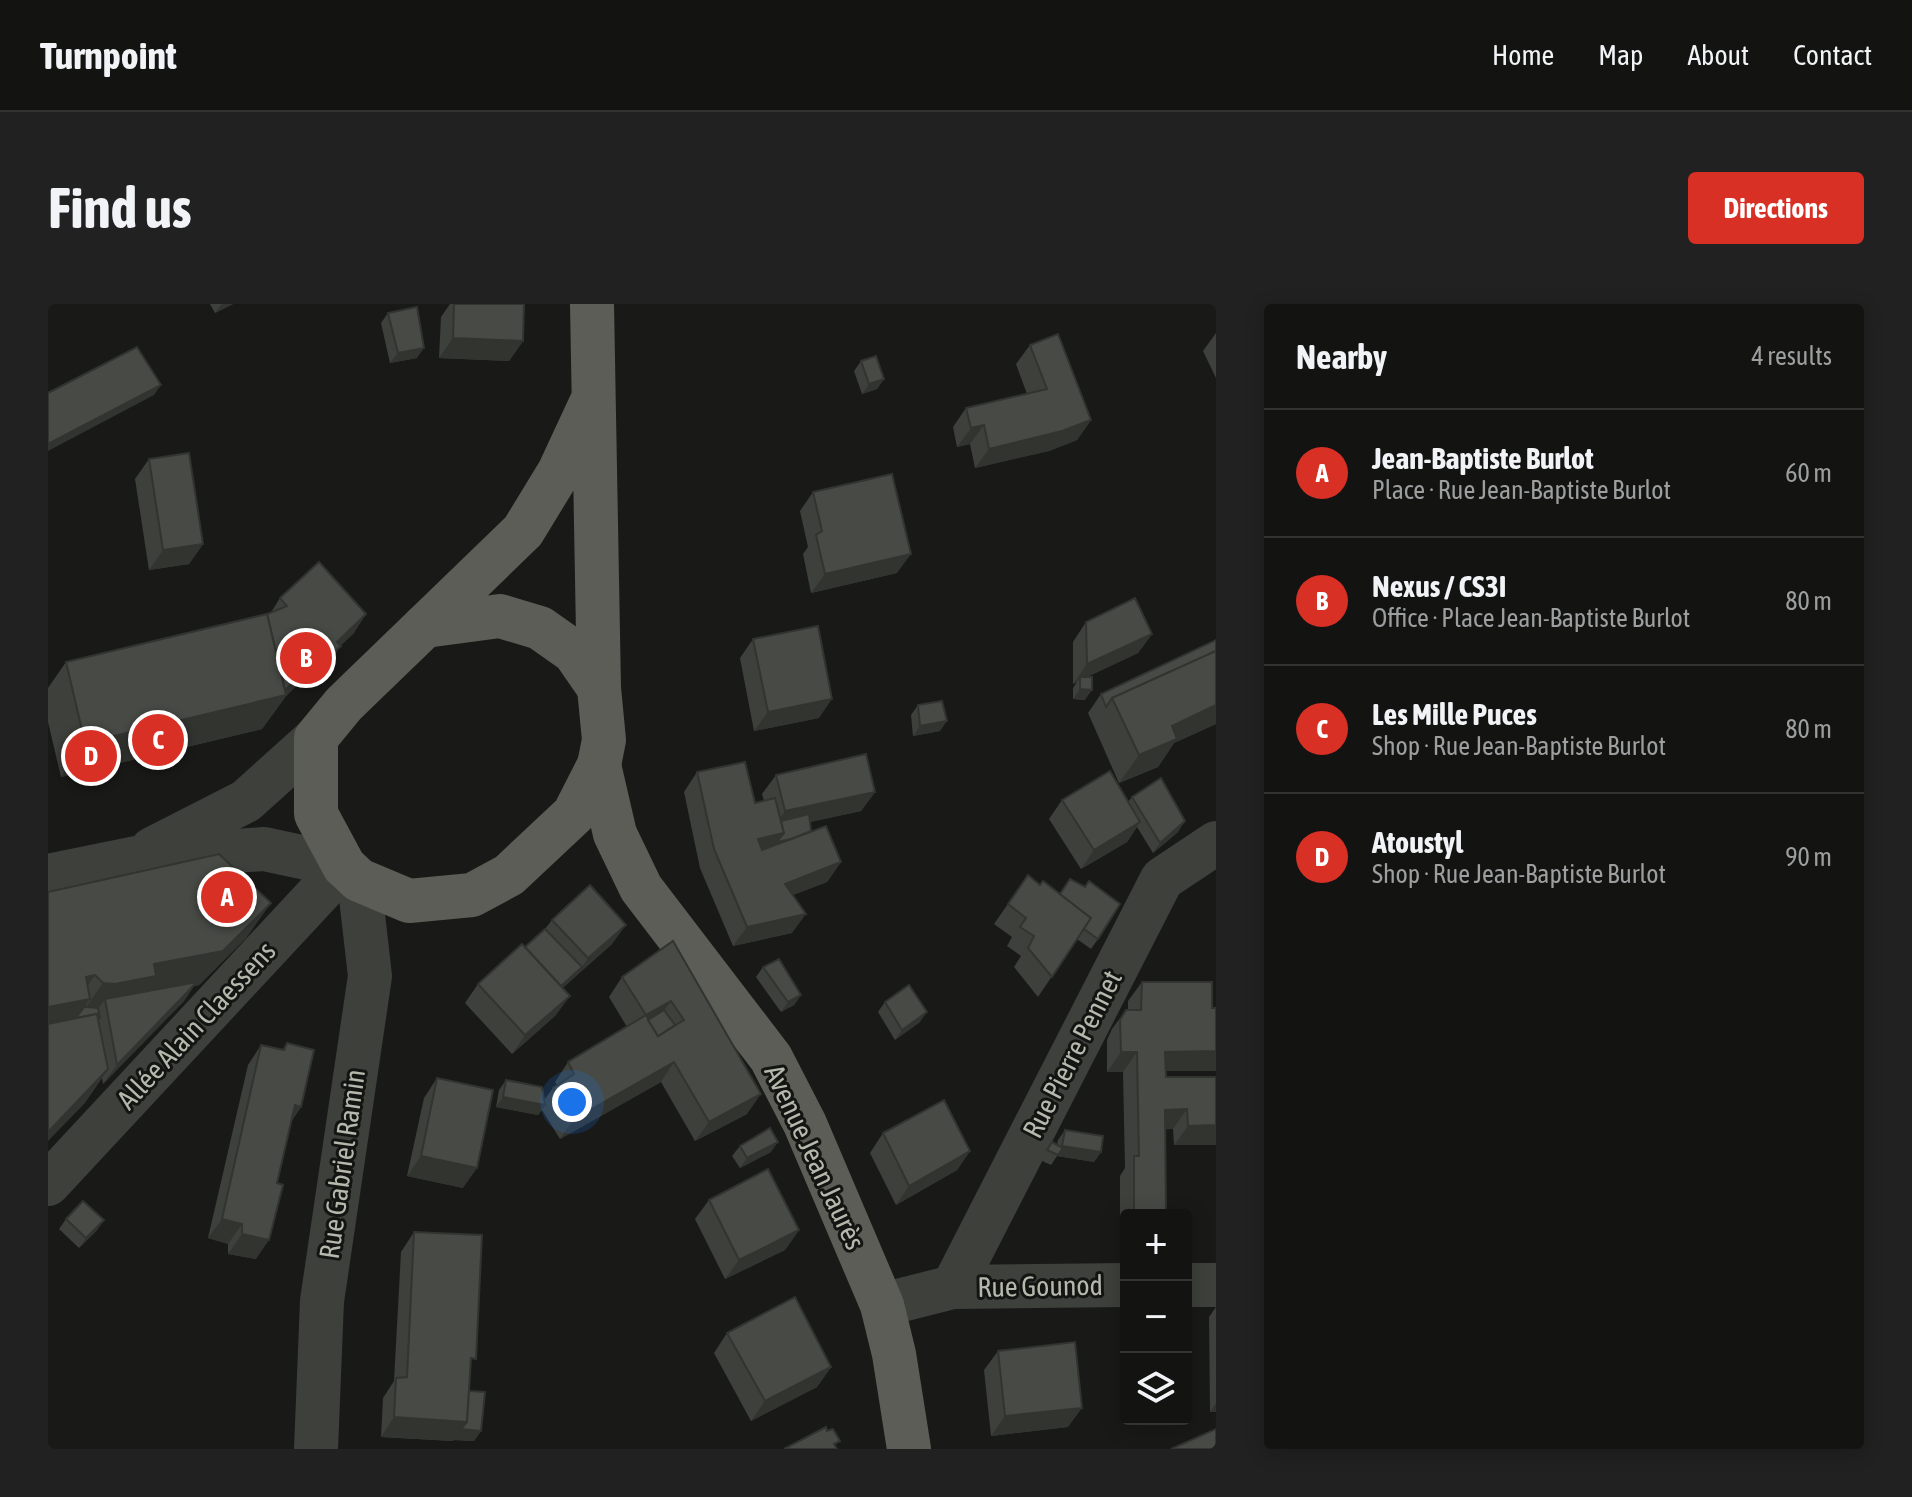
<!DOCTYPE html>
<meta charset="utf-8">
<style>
body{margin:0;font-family:"Asap Condensed",sans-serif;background:#202120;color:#f1f3f6}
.controls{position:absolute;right:24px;bottom:24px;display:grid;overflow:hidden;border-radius:8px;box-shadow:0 4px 20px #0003}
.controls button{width:72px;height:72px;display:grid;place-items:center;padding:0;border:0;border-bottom:2px solid #323332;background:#131412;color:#f1f3f6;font:40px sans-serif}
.you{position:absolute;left:524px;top:798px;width:28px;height:28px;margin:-20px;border:6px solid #fff;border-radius:50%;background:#1a73e8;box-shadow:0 0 0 12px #1a73e833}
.badge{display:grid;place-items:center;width:52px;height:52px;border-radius:50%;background:#d93025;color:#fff;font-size:26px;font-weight:700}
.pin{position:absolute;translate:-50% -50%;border:4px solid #fff;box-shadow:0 2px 8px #0006}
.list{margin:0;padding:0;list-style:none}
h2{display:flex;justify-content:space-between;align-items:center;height:104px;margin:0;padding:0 32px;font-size:34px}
h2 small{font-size:26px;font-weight:400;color:#9d9e9f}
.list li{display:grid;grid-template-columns:52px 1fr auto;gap:24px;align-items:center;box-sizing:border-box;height:128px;padding:0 32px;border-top:2px solid #323332}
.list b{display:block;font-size:30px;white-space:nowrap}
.list p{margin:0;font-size:26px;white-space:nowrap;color:#9d9e9f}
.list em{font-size:26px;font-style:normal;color:#9d9e9f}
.icon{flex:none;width:44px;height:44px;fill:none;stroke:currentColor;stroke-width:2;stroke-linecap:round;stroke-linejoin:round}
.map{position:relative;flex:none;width:1168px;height:1145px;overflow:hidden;border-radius:8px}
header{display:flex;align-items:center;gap:48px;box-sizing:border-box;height:112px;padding:0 40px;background:#131412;border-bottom:2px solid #323332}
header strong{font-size:38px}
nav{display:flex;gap:44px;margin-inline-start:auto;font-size:28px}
.intro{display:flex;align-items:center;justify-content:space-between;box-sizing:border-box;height:192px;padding:0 48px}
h1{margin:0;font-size:56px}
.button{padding:20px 36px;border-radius:8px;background:#d93025;color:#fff;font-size:28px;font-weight:700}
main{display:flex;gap:48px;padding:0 48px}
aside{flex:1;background:#131412;border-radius:8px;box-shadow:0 4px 20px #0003}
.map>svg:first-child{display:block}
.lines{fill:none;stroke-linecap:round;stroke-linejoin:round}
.minor{stroke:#3e403c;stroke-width:44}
.major{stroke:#5b5d56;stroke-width:44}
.wall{fill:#3d403b}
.shaded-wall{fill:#323430}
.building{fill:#474a45;stroke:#323430;stroke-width:2;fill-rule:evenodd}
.labels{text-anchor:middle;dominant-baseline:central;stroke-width:6;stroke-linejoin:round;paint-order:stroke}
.street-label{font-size:28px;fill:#b5b8ac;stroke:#141513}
</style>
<header>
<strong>Turnpoint</strong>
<nav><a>Home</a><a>Map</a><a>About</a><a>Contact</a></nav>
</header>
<div class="intro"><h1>Find us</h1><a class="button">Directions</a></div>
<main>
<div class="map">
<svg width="1168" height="1145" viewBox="0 0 1168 1145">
<rect width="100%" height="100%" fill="#191a18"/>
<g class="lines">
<g class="minor">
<path d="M104,545L198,497L268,434"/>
<path d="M0,572L88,554L216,545L296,562L0,880"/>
<path d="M1138,981H1168"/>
<path d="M905,983L1114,575L1168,539"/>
<path d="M834,1001L905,983L1078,981"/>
<path d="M268,1145L274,997L322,672L311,576"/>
</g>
<g class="major">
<path d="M544,97L511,168L475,227L296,400L268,434V510L296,562L311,576L361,597L424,591L461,571L526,510L551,461L556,436L551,384L544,0"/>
<path d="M377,322L452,312L492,324L526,348L551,384"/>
<path d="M551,461L567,530L593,584L723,754L757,820L834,1001L846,1050L861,1145"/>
</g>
</g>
<g class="wall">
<path d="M162,0H185L167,9Z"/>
<path d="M402,0H476L475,37L461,57L391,54L393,13Z"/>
<path d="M340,9L369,54L342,59L333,19Z"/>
<path d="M1168,29V74L1155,47Z"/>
<path d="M982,41L1043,116L1029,136L1001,147L927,164L922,140L909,143L905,123L918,104L979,90L968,60Z"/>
<path d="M813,57L836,75L829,85L814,90L806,67Z"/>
<path d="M101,155L155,240L141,260L101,266L87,175Z"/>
<path d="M765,188L849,269L763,289L755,250L760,243L752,207Z"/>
<path d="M232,294L318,310L305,330L292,342L279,362L264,377L259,372L238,392L214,425L13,473L0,418V384L18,358L222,310Z"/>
<path d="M1038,318L1104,330L1090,349L1039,373L1037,396L1025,395V384L1029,378L1025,380V338Z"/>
<path d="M705,335L771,414L706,427L692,354Z"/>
<path d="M1168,336V420L1126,439L1110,463L1071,479L1040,409L1053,390Z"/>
<path d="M870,401L892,427L865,432L863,411Z"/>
<path d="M649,468L707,499L716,497L714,490L728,471L827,488L813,507L762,518L763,527L793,558L779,578L745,591L744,629L685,642L652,564L636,488Z"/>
<path d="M1084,493L1130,528L1105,549L1089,523L1079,538L1033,565L1001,515L1014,496L1080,498Z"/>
<path d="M980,571L992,581L1012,590L1050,635L1043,645L1029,635L990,693L966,663L973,652L959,642L964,633L946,620Z"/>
<path d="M0,588L199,633L151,681L146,682L136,697L55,780L54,774L36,800Z"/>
<path d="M504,616L564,640L514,684L508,711L464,750L417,699L430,680L477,643L497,625Z"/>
<path d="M625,637L699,810L647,837L613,778L512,835L494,806L490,811L448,803L451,786L458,776L496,796L505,784L509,781L507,778L520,758L579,723L561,693L574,673Z"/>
<path d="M715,663L753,691L746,701L733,708L708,673Z"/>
<path d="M1094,678L1164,704H1168V767H1117L1118,773H1168V841H1126L1125,825H1117L1118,911H1078V934H1072V872L1077,864L1075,768H1059V736L1064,725L1078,706H1080V697Z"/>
<path d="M837,698L872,718L847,736L830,708Z"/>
<path d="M239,739L253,803L243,818L229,879L208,955L180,950V940L160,934L200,761L213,741L234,746Z"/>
<path d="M389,774L415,884L359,872L376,794Z"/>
<path d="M1017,826L1053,848L1046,858L1009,852L1003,861L992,856L1004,838L1009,841L1010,836Z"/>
<path d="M835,829L922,847L909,866L848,901L822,849Z"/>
<path d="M692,842L723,848L692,864L684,852Z"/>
<path d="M661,896L751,926L737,946L677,975L647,915Z"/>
<path d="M18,915L56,916L49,926L31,944L11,925Z"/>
<path d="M366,928L422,1063L421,1087L433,1127L426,1137L406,1136L405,1137L333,1133L335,1094L346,1077L353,948Z"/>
<path d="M1168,1003V1108H1162L1161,1013Z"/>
<path d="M679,1029L783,1063L769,1083L703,1117L666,1049Z"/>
<path d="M950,1047L1020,1123L943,1132L936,1066Z"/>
</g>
<g class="shaded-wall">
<path d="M174,0H185L167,9Z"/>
<path d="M405,34L475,37L461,57L391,54Z"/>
<path d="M376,44L369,54L342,59L350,49Z"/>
<path d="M836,75L829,85L814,90L821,80Z"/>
<path d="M113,81L106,91L0,147V140Z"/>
<path d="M1043,116L1029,136L1001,147L927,164L941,145Z"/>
<path d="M936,121L922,140L909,143L923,124Z"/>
<path d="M155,240L141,260L101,266L115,246Z"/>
<path d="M863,250L849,269L763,289L777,270Z"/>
<path d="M318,310L305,330L275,357L289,338Z"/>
<path d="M1104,330L1090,349L1032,376V373L1029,378L1025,380L1039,360Z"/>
<path d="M293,342L279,362L264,377L277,357Z"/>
<path d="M272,353L259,372L238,392L214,425L13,473L37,439Z"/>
<path d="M1032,385L1044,386L1037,396L1025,395Z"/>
<path d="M784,395L771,414L706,427L720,408Z"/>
<path d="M1168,401V420L1126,439L1110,463L1071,479L1091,451L1124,422Z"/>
<path d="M899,417L892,427L865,432L872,422Z"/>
<path d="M827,488L813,507L726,526L725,524L737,507Z"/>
<path d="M1137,517L1130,528L1105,549L1112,539Z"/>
<path d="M1092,518L1079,538L1033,565L1046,546Z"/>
<path d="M736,529L764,530L696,554L710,535Z"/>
<path d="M793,558L779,578L724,599L737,580Z"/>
<path d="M223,599L199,633L151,681L146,682L136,697L55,780L69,761L57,695L43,714L31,713L55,679L106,660Z"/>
<path d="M758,610L744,629L685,642L699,623Z"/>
<path d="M578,621L564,640L497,700L504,690L534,663L540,654Z"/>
<path d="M47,671L29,697L42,695L25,719L52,714L45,724L0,732V703L38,673Z"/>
<path d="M753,691L746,701L733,708L740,698Z"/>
<path d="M522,692L508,711L464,750L477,731Z"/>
<path d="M623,697L609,716L594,725L598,711Z"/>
<path d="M879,708L872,718L847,736L854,726Z"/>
<path d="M1168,747V767H1103L1117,748Z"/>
<path d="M1073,748H1089L1075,768H1059Z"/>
<path d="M626,758L613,778L512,835L526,815Z"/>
<path d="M60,765L36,800L0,837V828Z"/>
<path d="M713,790L699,810L647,837L661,818Z"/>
<path d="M455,793L497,801L490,811L448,803Z"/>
<path d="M247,801L253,803L240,822Z"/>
<path d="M1139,805L1125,825L1104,826L1117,806Z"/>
<path d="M1168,821V841H1126L1140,822Z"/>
<path d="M730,838L723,848L692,864L699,854Z"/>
<path d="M1014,842L1053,848L1046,858L1009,852L1010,851L1008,850Z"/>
<path d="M922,847L909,866L848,901L861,882Z"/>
<path d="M373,852L429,864L415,884L359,872Z"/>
<path d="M174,915L194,920L180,940L160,934Z"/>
<path d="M56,916L49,926L31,944L38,934Z"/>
<path d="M751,926L737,946L677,975L691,956Z"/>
<path d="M1078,926V934H1072Z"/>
<path d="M194,930L221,936L208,955L180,950Z"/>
<path d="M783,1063L769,1083L703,1117L717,1097Z"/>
<path d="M1168,1099V1108H1162Z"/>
<path d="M1034,1104L1020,1123L943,1132L957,1112Z"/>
<path d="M346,1113L419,1118L433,1127L426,1137L406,1136L405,1137L333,1133Z"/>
</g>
<g class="building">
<path d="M406,0H476L475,37L405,34Z"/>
<path d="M369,3L376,44L350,49L340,9Z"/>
<path d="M1010,30L1043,116L1014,127L941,145L936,121L923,124L918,104L999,85L982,41Z"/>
<path d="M89,43L113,81L0,140V89Z"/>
<path d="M828,52L836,75L821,80L813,57Z"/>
<path d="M141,149L155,240L115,246L101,155Z"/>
<path d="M844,170L863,250L777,270L768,231L774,227L765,188Z"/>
<path d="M271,258L318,310L289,338L293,342L277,357L272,353L237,386L219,310L239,302L232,294Z"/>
<path d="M1087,294L1104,330L1039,360L1038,318Z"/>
<path d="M219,310L238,391L37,439L18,358Z"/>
<path d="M770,322L784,395L720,408L705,335Z"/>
<path d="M1168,336V347L1064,394L1058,403L1053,390Z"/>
<path d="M1168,347V401L1124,422L1129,435L1091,451L1064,394Z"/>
<path d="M1032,373H1044V386L1032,385Z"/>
<path d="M894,397L899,417L872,422L870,401Z"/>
<path d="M818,450L827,488L737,507L728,471Z"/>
<path d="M697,458L707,499L727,494L736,529L710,535L714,546L778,522L793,558L737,580L758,610L699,623L666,545L649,468Z"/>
<path d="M1062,467L1092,518L1046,546L1014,496Z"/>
<path d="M1113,474L1137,517L1112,539L1084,493Z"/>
<path d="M761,510L763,527L743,535L729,538L736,529L733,517Z"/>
<path d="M171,550L223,599L175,647L106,660L108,672L67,680L55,679L47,671L38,673L42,695L0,703V588Z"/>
<path d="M980,571L992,581L995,577L1043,614L1004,673L980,644L986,632L972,623L978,614L960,600Z"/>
<path d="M1022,575L1037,583L1041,577L1072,600L1050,635L1036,625L1043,614L1012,590Z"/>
<path d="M542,581L578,621L540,654L504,616Z"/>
<path d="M497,625L534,663L513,682L477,643Z"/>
<path d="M625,637L713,790L661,818L626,758L526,815L505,784L526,770L520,758L598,711L574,673ZM623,697L636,716L610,732L598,711Z"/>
<path d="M474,640L522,692L477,731L430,680Z"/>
<path d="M731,655L753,691L740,698L715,663Z"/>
<path d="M149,678L69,761L57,695Z"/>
<path d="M1094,678H1164V704H1168V747L1117,748L1118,773H1168V821L1140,822L1139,805L1117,806L1118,911H1086V852H1091L1089,748H1073L1072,716L1078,706H1093Z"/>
<path d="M861,681L879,708L854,726L837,698Z"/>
<path d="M37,702L38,703L50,704L52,714H50L49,710L28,714Z"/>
<path d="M616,706L627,721L610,732L600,716Z"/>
<path d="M49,710L60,765L0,828V720Z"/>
<path d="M239,739L266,746L253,803L247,801L229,879L235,881L221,936L194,930V920L174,915L213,741L236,746Z"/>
<path d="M389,774L445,786L429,864L373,852Z"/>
<path d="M458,776L494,783L497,801L455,793Z"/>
<path d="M896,796L922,847L861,882L835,829Z"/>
<path d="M722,824L730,838L699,854L692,842Z"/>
<path d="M1017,826L1055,832L1053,848L1014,842Z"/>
<path d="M1004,838L1015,844L1010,851L999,846Z"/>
<path d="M720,865L751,926L691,956L661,896Z"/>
<path d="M35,897L56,916L38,934L18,915Z"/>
<path d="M366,928L434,931L428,1055L423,1054L419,1118L346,1113L348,1074L359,1073Z"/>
<path d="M747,993L783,1063L717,1097L679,1029Z"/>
<path d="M1027,1038L1034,1104L957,1112L950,1047Z"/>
<path d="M421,1087L437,1088L433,1127L413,1125L419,1118Z"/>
<path d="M778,1123L779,1127L785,1125L792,1137L786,1140L789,1145H736Z"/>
<path d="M1168,1125V1145H1123Z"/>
</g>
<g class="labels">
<g class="street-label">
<text transform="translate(148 721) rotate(-47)">Allée Alain Claessens</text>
<text transform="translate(1024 750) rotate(-63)">Rue Pierre Pennet</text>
<text transform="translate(767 853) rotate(65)">Avenue Jean Jaurès</text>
<text transform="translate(294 860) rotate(-82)">Rue Gabriel Ramin</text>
<text transform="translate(992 982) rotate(-1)">Rue Gounod</text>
</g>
</g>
</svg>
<div class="controls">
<button>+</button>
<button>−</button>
<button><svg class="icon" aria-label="layers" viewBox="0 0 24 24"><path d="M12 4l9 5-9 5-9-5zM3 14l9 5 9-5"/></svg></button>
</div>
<div class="you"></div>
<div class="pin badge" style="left:179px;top:593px">A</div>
<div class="pin badge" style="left:258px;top:354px">B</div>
<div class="pin badge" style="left:110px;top:436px">C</div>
<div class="pin badge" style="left:43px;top:452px">D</div>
</div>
<aside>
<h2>Nearby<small>4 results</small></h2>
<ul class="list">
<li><span class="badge">A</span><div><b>Jean-Baptiste Burlot</b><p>Place · Rue Jean-Baptiste Burlot</p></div><em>60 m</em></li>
<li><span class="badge">B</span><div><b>Nexus / CS3I</b><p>Office · Place Jean-Baptiste Burlot</p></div><em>80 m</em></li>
<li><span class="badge">C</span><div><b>Les Mille Puces</b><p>Shop · Rue Jean-Baptiste Burlot</p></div><em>80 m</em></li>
<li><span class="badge">D</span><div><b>Atoustyl</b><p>Shop · Rue Jean-Baptiste Burlot</p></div><em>90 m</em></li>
</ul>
</aside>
</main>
